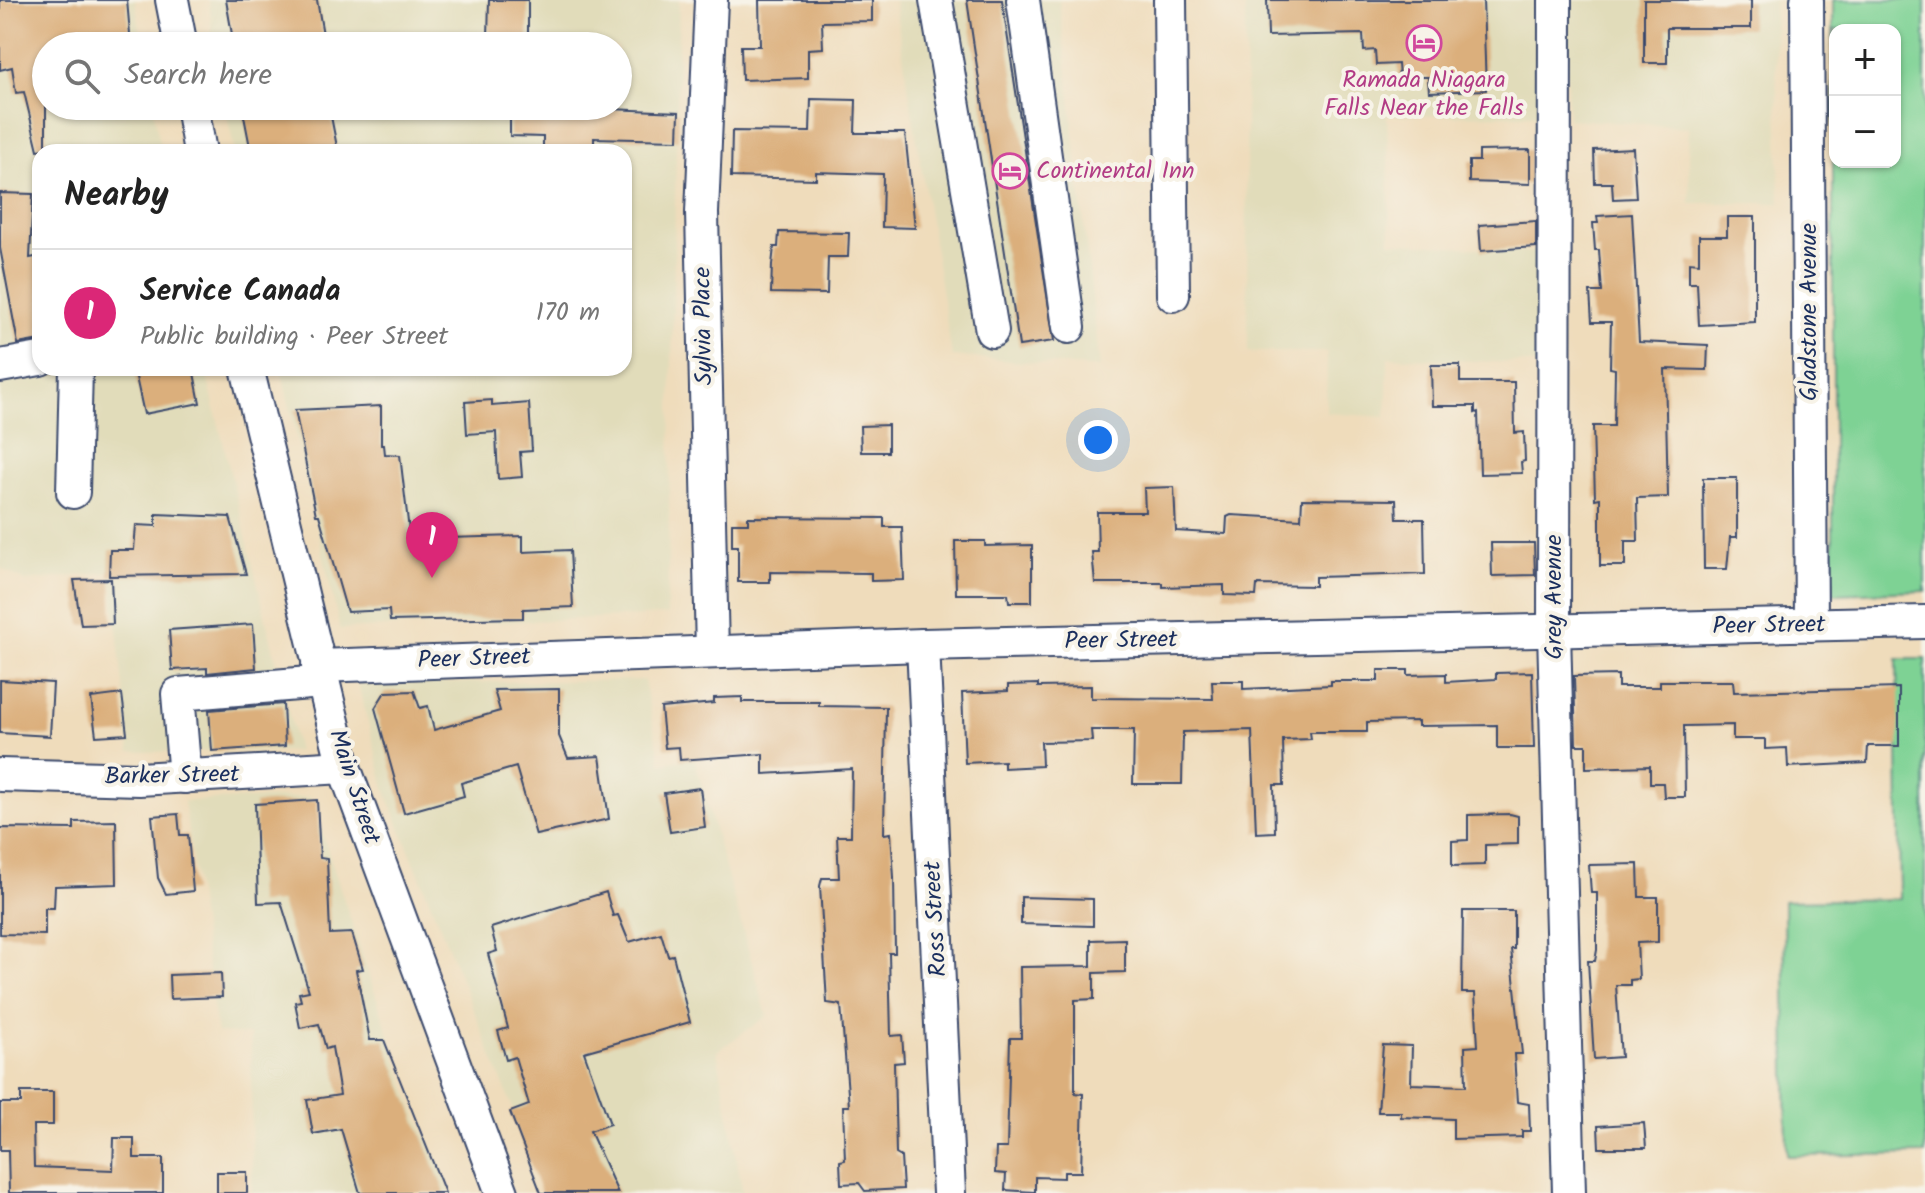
<!DOCTYPE html>
<meta charset="utf-8">
<style>
body{margin:0;font-family:Kalam,sans-serif;background:#f6f6f6;color:#222}
.controls{position:absolute;right:24px;top:24px;display:grid;overflow:hidden;border-radius:16px;box-shadow:0 2px 6px #0004}
.controls button{width:72px;height:72px;display:grid;place-items:center;padding:0;border:0;border-bottom:2px solid #e0e0e0;background:#fff;color:#222;font:40px sans-serif}
.you{position:absolute;left:1098px;top:440px;width:28px;height:28px;margin:-20px;border:6px solid #fff;border-radius:50%;background:#1a73e8;box-shadow:0 0 0 12px #1a73e833}
.badge{display:grid;place-items:center;width:52px;height:52px;border-radius:50%;background:#db2777;color:#fff;font-size:26px;font-weight:700}
.pin{position:absolute;translate:-50% -66px;filter:drop-shadow(0 2px 4px #0008)}
.pin::after{content:'';position:absolute;top:42px;width:28px;height:24px;background:inherit;clip-path:polygon(0 0,100% 0,50% 100%)}
.list{margin:0;padding:0;list-style:none}
h2{display:flex;justify-content:space-between;align-items:center;height:104px;margin:0;padding:0 32px;font-size:34px}
h2 small{font-size:26px;font-weight:400;color:#767676}
.list li{display:grid;grid-template-columns:52px 1fr auto;gap:24px;align-items:center;box-sizing:border-box;height:128px;padding:0 32px;border-top:2px solid #e0e0e0}
.list b{display:block;font-size:30px;white-space:nowrap}
.list p{margin:0;font-size:26px;white-space:nowrap;color:#767676}
.list em{font-size:26px;font-style:normal;color:#767676}
.icon{flex:none;width:44px;height:44px;fill:none;stroke:currentColor;stroke-width:2;stroke-linecap:round;stroke-linejoin:round}
.map{position:relative;flex:none;width:1925px;height:1193px;overflow:hidden}
.search{position:absolute;background:#fff;box-shadow:0 2px 6px #0004;left:32px;top:32px;width:600px;height:88px;display:flex;align-items:center;gap:20px;box-sizing:border-box;padding:0 28px;border-radius:44px;color:#767676;font-size:30px}
.panel{position:absolute;background:#fff;box-shadow:0 2px 6px #0004;left:32px;top:144px;width:600px;height:232px;border-radius:24px}
.map>svg:first-child{display:block}
.built{fill:#e1dcba}
.green{fill:#7ed294;stroke:#4c8079;stroke-width:2;fill-rule:evenodd}
.building{fill:#dbaf7c}
.lines{fill:none;stroke-linecap:round;stroke-linejoin:round}
.minor-casing{stroke:#3b496c;stroke-width:36}
.minor{stroke:#fff;stroke-width:32}
.labels{text-anchor:middle;dominant-baseline:central;stroke-width:8;stroke-linejoin:round;paint-order:stroke}
.hotel-label{font-size:24px;fill:#b23c85;stroke:#f7f3e8}
.street-label{font-size:24px;fill:#1b2f5e;stroke:#f7f3e8}
</style>
<div class="map">
<svg width="1925" height="1193" viewBox="0 0 1925 1193">
<rect width="100%" height="100%" fill="#f7f3e8"/>
<filter id="ink" filterUnits="userSpaceOnUse"><feTurbulence type="fractalNoise" baseFrequency=".0125" numOctaves="2"/><feDisplacementMap in="SourceGraphic" scale="16" xChannelSelector="R" yChannelSelector="G"/><feConvolveMatrix kernelMatrix="1 2 1 2 8 2 1 2 1" color-interpolation-filters="sRGB"/></filter>
<filter id="wash" filterUnits="userSpaceOnUse"><feTurbulence type="fractalNoise" baseFrequency=".006" numOctaves="4" result="noise"/><feDisplacementMap in="SourceGraphic" scale="32" xChannelSelector="R" yChannelSelector="G"/><feGaussianBlur stdDeviation="1.8" result="paint"/><feColorMatrix in="noise" values="0 0 0 0 0 0 0 0 0 0 0 0 0 0 0 0 0 1.4 0 .05"/><feComposite in="paint" operator="in"/></filter>
<g filter="url(#wash)">
<rect width="100%" height="100%" fill="#efdcbb"/>
<g class="built">
<path d="M0,0H135L143,46H46V106H153L161,152H40V368H205L298,751L130,752L111,572L26,581L0,568Z"/>
<path d="M209,0H679L667,615L340,629L281,368H624V152H235L225,106H618V46H213Z"/>
<path d="M894,0H1059L1100,368L952,356Z"/>
<path d="M1245,0H1539L1544,115L1387,116L1390,242L1542,253L1541,364L1388,357L1386,417L1326,413L1327,352H1248Z"/>
<path d="M1565,0H1774L1780,203H1690L1688,127L1568,119Z"/>
<path d="M644,680L661,764L694,758L767,1016L717,1051L743,1193H547L386,792L358,684Z"/>
<path d="M310,797L411,1102L451,1193H252L251,1035L217,1033L184,801Z"/>
</g>
<g class="green">
<path d="M1833,0H1925V591L1833,594ZM1835,30H1895V162H1835Z"/>
<path d="M1897,659H1925V1154L1787,1156L1784,901L1900,899Z"/>
</g>
<g id="blocks">
<g class="building">
<path d="M0,0H127L131,46H46V149L38,150L24,92L16,93L12,67L0,70Z"/>
<path d="M226,0H317L325,46H234Z"/>
<path d="M489,0H528V38L488,37Z"/>
<path d="M759,0H872V21L822,22L823,48L808,49V78L742,80L741,46H760Z"/>
<path d="M967,0H1002L1054,341L1019,346Z"/>
<path d="M1267,0H1483L1486,90L1429,92L1428,77H1399L1398,64L1376,65L1375,50L1364,51L1363,34L1268,36Z"/>
<path d="M1644,0H1751V28H1667V63H1644Z"/>
<path d="M811,99L856,100L855,133H905L915,228L882,227L883,174L816,172V179L731,177L732,131L810,132Z"/>
<path d="M242,106H329L338,152H251Z"/>
<path d="M542,106L679,112L678,140L594,138V152H543V137L510,136V109H542Z"/>
<path d="M1633,148L1636,198L1613,199L1612,183H1595L1594,150Z"/>
<path d="M1530,150V184L1469,182V161H1479V151Z"/>
<path d="M0,193L33,194L30,258L40,256V340L18,344L0,248Z"/>
<path d="M1632,214L1639,342L1708,345L1707,370L1665,369L1668,497L1637,498L1638,541H1625V566H1600V498L1595,499L1593,426H1614L1615,369L1610,368L1611,322H1592L1590,292H1602L1599,250H1595L1593,223H1598L1597,216Z"/>
<path d="M1727,217H1755V322L1699,325L1697,283H1689V262L1699,263V236H1727Z"/>
<path d="M1536,221V247L1481,251L1479,225Z"/>
<path d="M779,232L849,233L848,257H828L827,294L771,293L772,265L774,247H778Z"/>
<path d="M1431,365H1460V382H1514L1515,433L1524,432L1525,461L1521,462L1522,473L1480,474L1478,412L1475,413V406H1432Z"/>
<path d="M134,368H193L200,403L144,414Z"/>
<path d="M492,400V406L529,403L532,451L520,452L522,477L498,479L496,432L467,434L465,402Z"/>
<path d="M381,406V445H384L385,454L400,455L410,539L523,536V552L570,550L573,607L523,609V618L390,621L389,610L347,612L319,515H316L295,410Z"/>
<path d="M888,425V452H861L860,426Z"/>
<path d="M1703,478H1737V537H1730L1727,569H1704Z"/>
<path d="M1174,487L1176,531L1226,534L1227,517L1231,515L1301,519L1302,499L1396,500L1397,519H1424L1425,574L1315,577V586L1257,585L1256,596L1224,595V585L1163,587V583H1095L1092,552H1098L1097,512H1145L1144,488Z"/>
<path d="M156,514L230,517L246,574L109,576L110,550H134L136,525L156,526Z"/>
<path d="M748,517L884,518V527H902L904,580L871,581V573L770,572V582H738V546H732V523H748Z"/>
<path d="M955,541H985V546L1032,545V602H1009L1008,594H956Z"/>
<path d="M1491,543H1534L1535,575L1492,576Z"/>
<path d="M111,579L113,624L81,625L74,580Z"/>
<path d="M253,624L256,668L207,673V668L172,670L169,630Z"/>
<path d="M1378,670H1408V675L1446,674V682L1496,679V673L1532,672L1534,748H1497V725L1418,726V721L1367,722V732H1310L1311,739L1283,740L1284,785H1274L1275,832L1256,833L1252,730L1183,732L1182,784H1133L1134,730H1091L1092,741L1041,742L1042,766L1004,768V761L965,763L962,693L1008,691V685L1038,684V687L1091,686V698L1213,699L1212,681H1243V689L1331,685V681H1378Z"/>
<path d="M1618,675V687H1660V681H1733L1734,692L1899,688V746H1868L1867,763L1788,767L1787,748L1765,749V739H1733V725L1684,726L1685,797H1664L1663,783H1650V766L1586,768V745H1576L1574,676Z"/>
<path d="M0,680L53,683L50,736L0,733Z"/>
<path d="M559,689V736L568,758L600,756L609,819L536,835L516,767L461,783L464,796L404,813L375,708L385,692L414,691L420,708L428,706L434,730L500,711L494,690Z"/>
<path d="M122,694L127,734L96,736L91,698Z"/>
<path d="M742,697V702H819V706L886,707L884,834L891,833L894,877L895,953H889L891,1036L902,1035L904,1062L894,1063L896,1154L901,1157L903,1189L865,1191L859,1183L841,1184L840,1161L845,1160L843,1106H849L841,1005L827,1003L820,886L822,878H839L837,836H851L852,769L763,774V754L680,760L679,747L665,748L661,708L714,703V698Z"/>
<path d="M283,704L285,746L212,751L209,710Z"/>
<path d="M700,788L705,827L670,832L664,793Z"/>
<path d="M317,800L320,858L327,859L330,934L352,933L363,969L356,970L370,1040H384L445,1193H360L341,1129L313,1134L307,1100L340,1095L332,1047L326,1049L319,1024L300,1028L295,1002L301,1001L299,993L309,991L281,902L258,903L255,804Z"/>
<path d="M178,814L180,835H188L193,891L166,894L158,878L152,816Z"/>
<path d="M1510,814L1518,816V844L1485,845V865L1452,866V841L1468,840V815Z"/>
<path d="M116,821L117,884L55,886L54,908H45V935L0,934V828L74,829V822Z"/>
<path d="M1638,864L1639,897H1658V942L1637,943L1639,979L1630,980V985H1616L1621,1057L1594,1059L1588,961H1595L1597,950V893H1591L1589,865Z"/>
<path d="M606,892L613,916L618,915L629,942L661,933L668,956L673,955L690,1022L584,1052L610,1124L590,1131L618,1193H541L510,1112L529,1105L515,1057L506,1060L498,1031L508,1028L488,954L497,951L491,928Z"/>
<path d="M1021,897L1093,899V926L1021,924Z"/>
<path d="M1463,911H1514V949H1511L1522,1054H1514L1517,1102L1529,1104L1530,1131H1522V1137L1453,1139V1119L1401,1117V1112H1378L1383,1045L1412,1046L1411,1084L1466,1086L1465,1047L1478,1046L1475,993H1462Z"/>
<path d="M1125,939V972L1094,973V999L1075,1000V1093L1083,1094L1081,1172H1064V1178L1035,1177V1192L1005,1190L1006,1174L995,1173L996,1148H1007L1010,1038H1021L1020,967L1091,966V940Z"/>
<path d="M221,973L222,997L170,999L169,975Z"/>
<path d="M21,1092H53V1125H33L34,1167L113,1170L114,1138H134V1158H163V1193H9L8,1150H0V1103H21Z"/>
<path d="M1644,1123L1646,1148H1599L1598,1126Z"/>
<rect x="217" y="1172" width="30" height="21"/>
</g>
</g>
</g>
<g filter="url(#ink)">
<use href="#blocks" fill-opacity="0" stroke="#3b496c" stroke-width="2"/>
<g class="lines">
<defs>
<g id="minor">
<path d="M172,0L181,46"/>
<path d="M711,0L702,213L712,652"/>
<path d="M936,0L992,331"/>
<path d="M1023,0L1069,327"/>
<path d="M1170,0L1173,295"/>
<path d="M1555,0L1554,631L1569,1193"/>
<path d="M1807,0L1811,625"/>
<path d="M192,106L200,152"/>
<path d="M0,366L40,359"/>
<path d="M247,368L344,767L502,1193"/>
<path d="M73,492L76,368"/>
<path d="M923,645L949,1193"/>
<path d="M318,666L923,645L1925,622"/>
<path d="M0,775L139,779L344,767"/>
<path d="M185,777L178,694L322,682"/>
</g>
</defs>
<use href="#minor" class="minor-casing"/>
<use href="#minor" class="minor"/>
</g>
</g>
<defs>
<symbol id="hotel-ring" viewBox="-11 -11 22 22"><circle r="9.5" fill="#f7f3e8" stroke="#d1479c" stroke-width="1.5"/><path d="M-6-4.5h1.5V1H6V5H4.5V3h-9V5H-6ZM-4 0a1.8 1.8 0 1 1 3.6 0ZM.5 0V-2.5h3Q6-2.5 6 0Z" fill="#d1479c"/></symbol>
</defs>
<g fill-rule="evenodd">
<use href="#hotel-ring" x="1404" y="23" width="40" height="40"/>
<use href="#hotel-ring" x="990" y="151" width="40" height="40"/>
</g>
<g class="labels">
<g class="hotel-label">
<text x="1424" y="80">Ramada Niagara<tspan x="1424" dy="28">Falls Near the Falls</tspan></text>
<text x="1036" y="171" text-anchor="start">Continental Inn</text>
</g>
<g class="street-label">
<text transform="translate(1809 312) rotate(-90)">Gladstone Avenue</text>
<text transform="translate(704 326) rotate(-91)">Sylvia Place</text>
<text transform="translate(1554 597) rotate(-90)">Grey Avenue</text>
<text transform="translate(1769 626) rotate(-1)">Peer Street</text>
<text transform="translate(1121 641) rotate(-1)">Peer Street</text>
<text transform="translate(474 659) rotate(-2)">Peer Street</text>
<text transform="translate(172 776) rotate(-1)">Barker Street</text>
<text transform="translate(354 787) rotate(72)">Main Street</text>
<text transform="translate(936 919) rotate(-93)">Ross Street</text>
</g>
</g>
</svg>
<div class="controls">
<button>+</button>
<button>−</button>
</div>
<div class="you"></div>
<div class="pin badge" style="left:432px;top:578px">1</div>
<div class="search"><svg class="icon" aria-label="search" viewBox="0 0 24 24"><circle cx="10" cy="10" r="6"/><path d="M15 15l6 6"/></svg>Search here</div>
<section class="panel">
<h2>Nearby<small></small></h2>
<ul class="list">
<li><span class="badge">1</span><div><b>Service Canada</b><p>Public building · Peer Street</p></div><em>170 m</em></li>
</ul>
</section>
</div>
